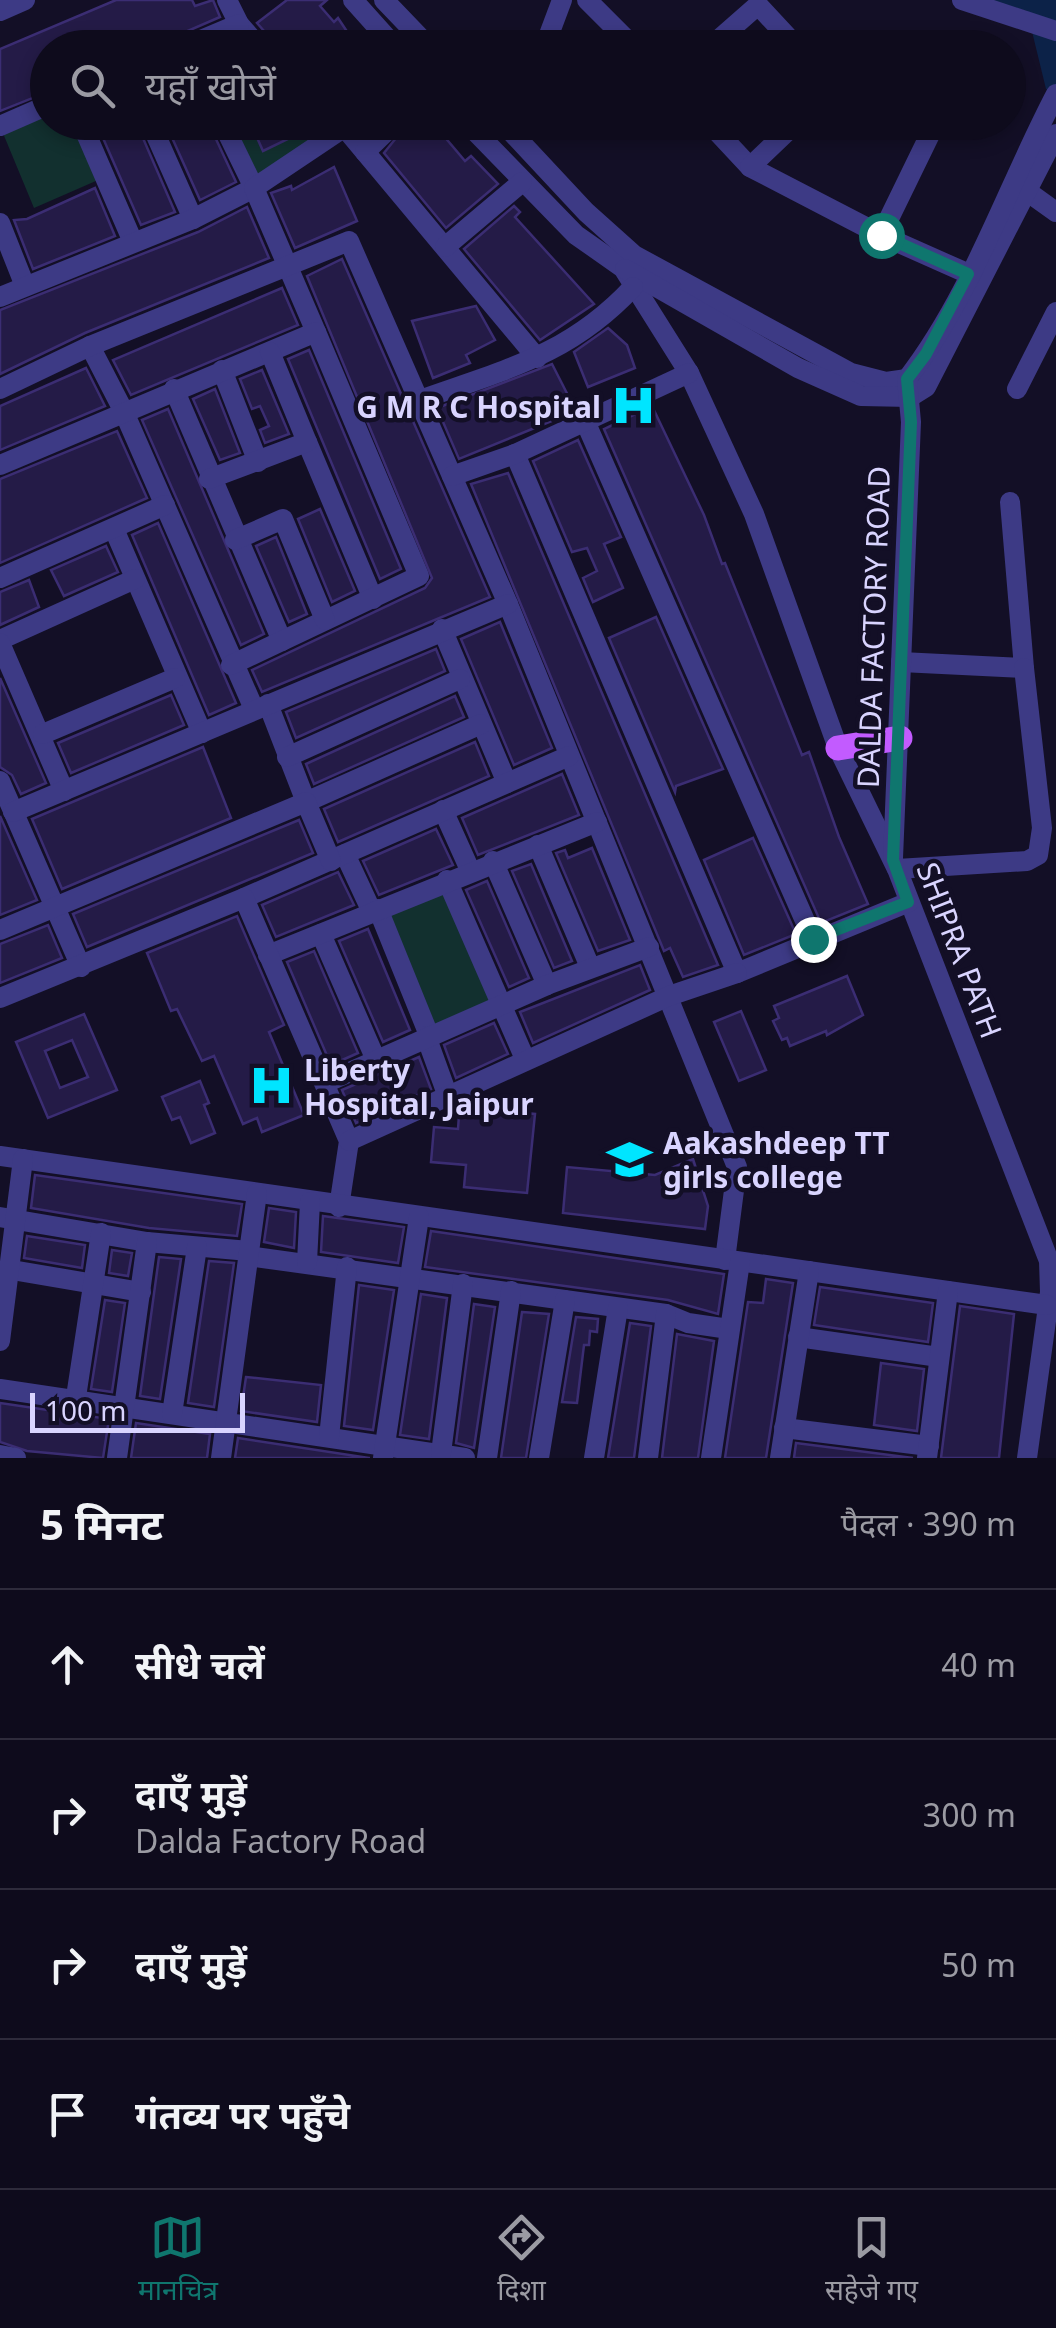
<!DOCTYPE html>
<html lang="hi">
<meta charset="utf-8">
<style>
body{margin:0;font-family:"Noto Sans","Noto Sans Devanagari",sans-serif;background:#171425;color:#f1f3f6}
.scale{position:absolute;left:30px;bottom:25px;width:215px;box-sizing:border-box;padding-left:10px;border:5px solid #d9d4ff;border-top:0;font-size:28px;line-height:35px;white-space:nowrap;color:#d9d4ff;-webkit-text-stroke:8px #130f26;paint-order:stroke}
.stop{position:absolute;width:30px;height:30px;margin:-22px;border:8px solid #0f766e;border-radius:50%;background:#fff}
.stop.end{background:#0f766e;border-color:#fff;box-shadow:0 2px 10px #0008}
.list{margin:0;padding:0;list-style:none}
h2{display:flex;justify-content:space-between;align-items:center;height:130px;margin:0;padding:0 40px;font-size:42px}
h2 small{font-size:32px;font-weight:400;color:#9b9ba3}
.list li{display:grid;grid-template-columns:65px 1fr auto;gap:30px;align-items:center;box-sizing:border-box;height:150px;padding:0 40px;border-top:2px solid #2e2b3b}
.list b{display:block;font-size:38px;white-space:nowrap}
.list p{margin:0;font-size:32px;white-space:nowrap;color:#9b9ba3}
.list em{font-size:32px;font-style:normal;color:#9b9ba3}
.icon{flex:none;width:55px;height:55px;fill:none;stroke:currentColor;stroke-width:2;stroke-linecap:round;stroke-linejoin:round}
.map{position:relative;flex:none;width:1056px;height:1458px;overflow:hidden}
.search{position:absolute;background:#0e0b1c;box-shadow:0 5px 15px #0003;left:30px;right:30px;top:30px;height:110px;display:flex;align-items:center;gap:25px;box-sizing:border-box;padding:0 35px;border-radius:55px;color:#9b9ba3;font-size:38px}
.sheet{height:730px;background:#0e0b1c}
nav{display:flex;justify-content:space-around;align-items:center;box-sizing:border-box;height:140px;border-top:2px solid #2e2b3b;background:#0e0b1c;font-size:28px;color:#9b9ba3}
nav a{display:grid;justify-items:center;gap:5px}
nav .on{color:#0f766e}
.map>svg:first-child{display:block}
.green{fill:#12302f}
.water{fill:#0c2248}
.building{fill:#241b47;stroke:#3b2d73;stroke-width:2.5;fill-rule:evenodd}
.lines{fill:none;stroke-linecap:round;stroke-linejoin:round}
.minor{stroke:#3d3a85;stroke-width:20}
.major{stroke:#c25bff;stroke-width:25}
.route{stroke:#0f766e;stroke-width:12}
.labels{text-anchor:middle;dominant-baseline:central;stroke-width:9;stroke-linejoin:round;paint-order:stroke}
.poi-label{font-size:30px;font-weight:bold;fill:#d9d4ff;stroke:#130f26;text-anchor:start}
.street-label{font-size:30px;fill:#d9d4ff;stroke:#130f26}
</style>
<div class="map">
<svg width="1056" height="1458" viewBox="0 0 1056 1458">
<rect width="100%" height="100%" fill="#130f26"/>
<g class="green">
<path d="M47,105L48,122L81,123L105,177L34,208L0,126Z"/>
<path d="M340,122L254,188L222,123Z"/>
<path d="M454,877L504,1003L426,1036L369,914Z"/>
</g>
<path class="water" d="M988,0H1056V93L1046,89L1027,11Z"/>
<g class="building">
<path d="M116,0H192L195,6L213,0L220,17L176,36L168,48H48V92L0,111V49Z"/>
<path d="M287,0H327L320,6L334,22L338,18L358,48H320L316,43L311,48H279L257,23Z"/>
<path d="M96,122H136L175,212L141,225Z"/>
<path d="M165,122H208L236,182L200,200Z"/>
<path d="M250,122H280L288,139L263,151Z"/>
<path d="M409,122H432L465,161L471,156L498,184L446,228L384,153Z"/>
<path d="M334,167L357,221L295,248L271,193L291,186L292,190Z"/>
<path d="M95,188L115,236L33,269L14,220L27,219Z"/>
<path d="M514,206L520,212L515,217L594,304L540,340L464,249Z"/>
<path d="M247,207L269,258L85,333L0,374V310L198,232Z"/>
<path d="M342,259L490,597L262,692L252,670L425,588L432,578L307,276Z"/>
<path d="M282,288L298,325L131,395L113,360Z"/>
<path d="M476,306L495,340L466,355L470,363L433,378L412,321Z"/>
<path d="M608,328L627,345L635,368L588,387L574,352Z"/>
<path d="M309,350L401,569L380,579L288,359Z"/>
<path d="M552,364L576,411L459,459L437,408Z"/>
<path d="M86,368L105,406L0,450V406Z"/>
<path d="M262,370L289,434L265,443L260,430L269,426L260,406L252,409L240,379Z"/>
<path d="M215,389L240,453L220,460L193,399Z"/>
<path d="M652,406L704,515L722,564L725,563L802,755L809,752L839,837L868,904L821,923L604,429Z"/>
<path d="M168,409L264,634L241,645L142,420Z"/>
<path d="M117,431L147,498L0,563V479Z"/>
<path d="M578,440L621,537L604,544L623,588L593,602L583,578L597,571L587,548L572,552L533,461Z"/>
<path d="M508,473L718,965L683,977L670,948L664,951L471,484Z"/>
<path d="M320,509L355,591L332,602L298,519Z"/>
<path d="M158,523L236,703L209,715L132,535Z"/>
<path d="M276,537L307,614L289,622L256,546Z"/>
<path d="M106,546L118,572L64,596L51,570Z"/>
<path d="M29,580L39,607L0,625V592Z"/>
<path d="M656,617L723,769L676,786L675,792L609,638Z"/>
<path d="M500,622L552,748L514,765L461,639Z"/>
<path d="M436,649L445,671L296,738L286,712Z"/>
<path d="M0,678L46,783L21,794L12,775L0,767Z"/>
<path d="M171,695L184,725L71,773L58,743Z"/>
<path d="M455,696L464,717L314,784L306,764Z"/>
<path d="M475,742L489,776L338,842L324,809Z"/>
<path d="M203,747L231,818L62,889L32,819Z"/>
<path d="M562,774L579,815L478,855L462,818Z"/>
<path d="M0,816L37,900L0,915Z"/>
<path d="M299,820L313,853L87,947L73,914Z"/>
<path d="M436,829L453,865L379,895L363,861Z"/>
<path d="M753,838L796,934L744,955L704,860Z"/>
<path d="M592,848L630,940L598,951L556,853L565,850L568,858Z"/>
<path d="M531,864L572,961L554,968L512,871Z"/>
<path d="M338,872L354,905L276,937L262,905Z"/>
<path d="M487,881L529,978L509,987L466,890Z"/>
<path d="M237,916L284,1025L269,1032L304,1115L262,1132L257,1118L243,1124L214,1056L202,1061L177,1009L171,1011L147,953Z"/>
<path d="M48,925L62,958L0,983V944Z"/>
<path d="M368,929L410,1030L383,1042L339,941Z"/>
<path d="M314,951L358,1053L331,1065L287,962Z"/>
<path d="M640,965L650,990L533,1043L520,1012Z"/>
<path d="M847,976L863,1015L827,1035L826,1031L790,1046L787,1038L782,1040L773,1021L779,1018L774,1006Z"/>
<path d="M741,1011L766,1070L739,1081L714,1022Z"/>
<path d="M84,1014L117,1090L48,1118L16,1042ZM72,1040L88,1077L60,1088L45,1051Z"/>
<path d="M494,1023L508,1054L456,1078L444,1045Z"/>
<path d="M419,1057L431,1089L356,1123L342,1090Z"/>
<path d="M200,1081L209,1103L204,1105L215,1133L191,1143L180,1117L172,1120L162,1097Z"/>
<path d="M471,1108L535,1114L527,1193L464,1187L466,1165L431,1162L434,1127L458,1129L459,1115L470,1116Z"/>
<path d="M693,1159L708,1206L705,1229L563,1213L567,1167L655,1175Z"/>
<path d="M35,1175L242,1204L237,1236L149,1228L31,1208Z"/>
<path d="M269,1208L296,1212L294,1248L264,1242Z"/>
<path d="M323,1216L404,1227L398,1263L321,1252Z"/>
<path d="M431,1231L724,1274L718,1314L668,1300L425,1267Z"/>
<path d="M27,1236L85,1245L82,1268L24,1258Z"/>
<path d="M112,1250L132,1253L128,1276L109,1273Z"/>
<path d="M159,1257L181,1259L160,1399L140,1396Z"/>
<path d="M209,1261L234,1263L214,1407L188,1403Z"/>
<path d="M766,1279L793,1283L766,1458H725L748,1302L763,1303Z"/>
<path d="M359,1285L394,1290L373,1430L344,1426Z"/>
<path d="M820,1287L933,1303L928,1342L814,1325Z"/>
<path d="M421,1294L447,1298L429,1439L400,1435Z"/>
<path d="M105,1300L125,1303L112,1392L91,1389Z"/>
<path d="M474,1304L495,1307L474,1448L456,1443Z"/>
<path d="M960,1306L1014,1314L999,1458H941Z"/>
<path d="M522,1312L549,1314L526,1458H501Z"/>
<path d="M576,1317L598,1319L597,1332L590,1331L589,1345H584L577,1403L562,1402Z"/>
<path d="M630,1323L651,1326L634,1458H608Z"/>
<path d="M677,1334L714,1341L698,1458H662Z"/>
<path d="M881,1363L924,1369L917,1431L874,1425Z"/>
<path d="M246,1377L321,1385L317,1422L241,1411Z"/>
<path d="M0,1403L109,1419L103,1458L27,1451L0,1442Z"/>
<path d="M136,1423L210,1434L207,1458H131Z"/>
<path d="M238,1438L369,1458H370H235Z"/>
<path d="M796,1443L913,1458H794Z"/>
</g>
<g class="lines">
<g class="minor">
<path d="M227,0L239,24L260,48"/>
<path d="M353,0L396,48"/>
<path d="M384,0L430,48"/>
<path d="M587,0L635,48"/>
<path d="M962,0L1056,31"/>
<path d="M0,11L25,0"/>
<path d="M182,48L239,24"/>
<path d="M544,48L562,0"/>
<path d="M709,48L758,5L798,48"/>
<path d="M878,48L881,44"/>
<path d="M81,122L133,242"/>
<path d="M150,122L193,219"/>
<path d="M340,122L537,358"/>
<path d="M466,122L576,235L623,268L689,373L754,514L838,748L897,869L1049,1261L1050,1292L1027,1458"/>
<path d="M502,122L586,212L634,255L851,373L886,382L907,379"/>
<path d="M708,122L750,167L881,235L969,274"/>
<path d="M0,126L48,105"/>
<path d="M365,152L396,122"/>
<path d="M750,167L797,122"/>
<path d="M1028,192L1056,212"/>
<path d="M0,223L25,286"/>
<path d="M881,235L936,122"/>
<path d="M445,247L522,182"/>
<path d="M625,269L798,368L861,396L910,397"/>
<path d="M0,297L193,219L254,188L222,122"/>
<path d="M316,332L254,188L345,127"/>
<path d="M90,346L124,412L254,709"/>
<path d="M222,370L258,462"/>
<path d="M0,389L90,346L349,241L508,604L737,1167L725,1260"/>
<path d="M174,389L282,641"/>
<path d="M1017,389L1056,312"/>
<path d="M910,397L926,387L1056,134"/>
<path d="M417,401C503,370 569,356 633,287"/>
<path d="M585,421L813,939"/>
<path d="M307,442L373,599"/>
<path d="M515,454L737,973L909,902"/>
<path d="M0,465L316,332L419,576L231,665"/>
<path d="M452,476L515,454L689,373"/>
<path d="M209,479L307,442L270,352"/>
<path d="M114,529L202,733"/>
<path d="M235,540L283,519L325,620"/>
<path d="M0,578L165,505"/>
<path d="M442,629L507,783"/>
<path d="M0,640L135,579"/>
<path d="M0,643L64,791"/>
<path d="M901,662L1024,668L1010,502"/>
<path d="M268,704L306,802L481,724"/>
<path d="M43,734L175,678"/>
<path d="M287,757L460,679"/>
<path d="M0,781L81,967"/>
<path d="M443,810L470,870"/>
<path d="M13,812L508,604"/>
<path d="M538,845L590,967"/>
<path d="M345,854L372,912"/>
<path d="M893,858L911,422L907,379C972,295 1007,187 1056,94"/>
<path d="M493,861L547,985"/>
<path d="M897,869L1027,861L1038,855L1042,828L1024,668"/>
<path d="M447,880L525,1059"/>
<path d="M244,898L569,756"/>
<path d="M378,909L429,1035"/>
<path d="M0,930L306,802L331,861"/>
<path d="M321,934L376,1060"/>
<path d="M268,955L597,822"/>
<path d="M0,998L244,898L349,1141L339,1207"/>
<path d="M426,1036L447,1094"/>
<path d="M325,1083L547,985L649,947"/>
<path d="M349,1141L669,996L737,973"/>
<path d="M0,1156L1047,1305"/>
<path d="M0,1217L147,1242L249,1251"/>
<path d="M248,1256L666,1314L688,1323L729,1329"/>
<path d="M307,1262L310,1202"/>
<path d="M12,1270L141,1292"/>
<path d="M798,1337L939,1357"/>
<path d="M0,1341L23,1159"/>
<path d="M0,1389L465,1458"/>
<path d="M76,1397L101,1233"/>
<path d="M172,1414L197,1247"/>
<path d="M784,1428L929,1446"/>
<path d="M329,1437L347,1267"/>
<path d="M441,1453L463,1284"/>
<path d="M0,1455L16,1458"/>
<path d="M117,1458L147,1242"/>
<path d="M221,1458L257,1193"/>
<path d="M383,1458L419,1217"/>
<path d="M487,1458L511,1291"/>
<path d="M539,1458L565,1300"/>
<path d="M594,1458L618,1308"/>
<path d="M648,1458L666,1314"/>
<path d="M711,1458L740,1262"/>
<path d="M780,1458L809,1271"/>
<path d="M927,1458L948,1291"/>
</g>
<path class="major" d="M838,748L900,738"/>
</g>
<g class="lines">
<path class="route" d="M813,939L908,902L893,860L911,422L907,379L926,354L968,274L881,235"/>
</g>
<defs>
<symbol id="hospital-bare" viewBox="-9 -9 18 18"><path d="M-5-5h3v3.5h4V-5h3V5h-3V1.5h-4V5h-3Z" fill="#00e5ff" stroke="#130f26" stroke-width="2.5" paint-order="stroke"/></symbol>
<symbol id="university-bare" viewBox="-9 -9 18 18"><path d="M0-5L7-2L0 1L-7-2ZM-4 1L0 2.5L4 1V4Q0 6-4 4Z" fill="#00e5ff" stroke="#130f26" stroke-width="2.5" paint-order="stroke"/></symbol>
</defs>
<g fill-rule="evenodd">
<use href="#hospital-bare" x="602" y="374" width="63" height="63"/>
<use href="#hospital-bare" x="240" y="1054" width="63" height="63"/>
<use href="#university-bare" x="598" y="1128" width="63" height="63"/>
</g>
<g class="labels">
<g class="poi-label">
<text x="601" y="406" text-anchor="end">G M R C Hospital</text>
<text x="304" y="1069">Liberty<tspan x="304" dy="34">Hospital, Jaipur</tspan></text>
<text x="663" y="1142">Aakashdeep TT<tspan x="663" dy="34">girls college</tspan></text>
</g>
<g class="street-label">
<text transform="translate(873 627) rotate(-88)">DALDA FACTORY ROAD</text>
<text transform="translate(960 950) rotate(69)">SHIPRA PATH</text>
</g>
</g>
</svg>
<div class="scale">100 m</div>
<div class="stop" style="left:881px;top:235px"></div>
<div class="stop end" style="left:813px;top:939px"></div>
<div class="search"><svg class="icon" aria-label="search" viewBox="0 0 24 24"><circle cx="10" cy="10" r="6"/><path d="M15 15l6 6"/></svg>यहाँ खोजें</div>
</div>
<section class="sheet">
<h2>5 मिनट<small>पैदल · 390 m</small></h2>
<ul class="list">
<li><svg class="icon" aria-label="ahead" viewBox="0 0 24 24"><path d="M12 20V5M6 11l6-6 6 6"/></svg><div><b>सीधे चलें</b></div><em>40 m</em></li>
<li><svg class="icon" aria-label="right" viewBox="0 0 24 24"><path d="M7 20v-9h11M14 6l5 5-5 5"/></svg><div><b>दाएँ मुड़ें</b><p>Dalda Factory Road</p></div><em>300 m</em></li>
<li><svg class="icon" aria-label="right" viewBox="0 0 24 24"><path d="M7 20v-9h11M14 6l5 5-5 5"/></svg><div><b>दाएँ मुड़ें</b></div><em>50 m</em></li>
<li><svg class="icon" aria-label="arrive" viewBox="0 0 24 24"><path d="M6 21V4h12l-3 4 3 4H6"/></svg><div><b>गंतव्य पर पहुँचे</b></div></li>
</ul>
</section>
<nav>
<a class="on"><svg class="icon" aria-label="map" viewBox="0 0 24 24"><path d="M3 6l6-2 6 2 6-2v14l-6 2-6-2-6 2zM9 4v14M15 6v14"/></svg>मानचित्र</a>
<a><svg class="icon" aria-label="directions" viewBox="0 0 24 24"><path d="M12 3l9 9-9 9-9-9zM9 14v-3h6M13 9l2 2-2 2"/></svg>दिशा</a>
<a><svg class="icon" aria-label="saved" viewBox="0 0 24 24"><path d="M7 4h10v16l-5-4-5 4z"/></svg>सहेजे गए</a>
</nav>
